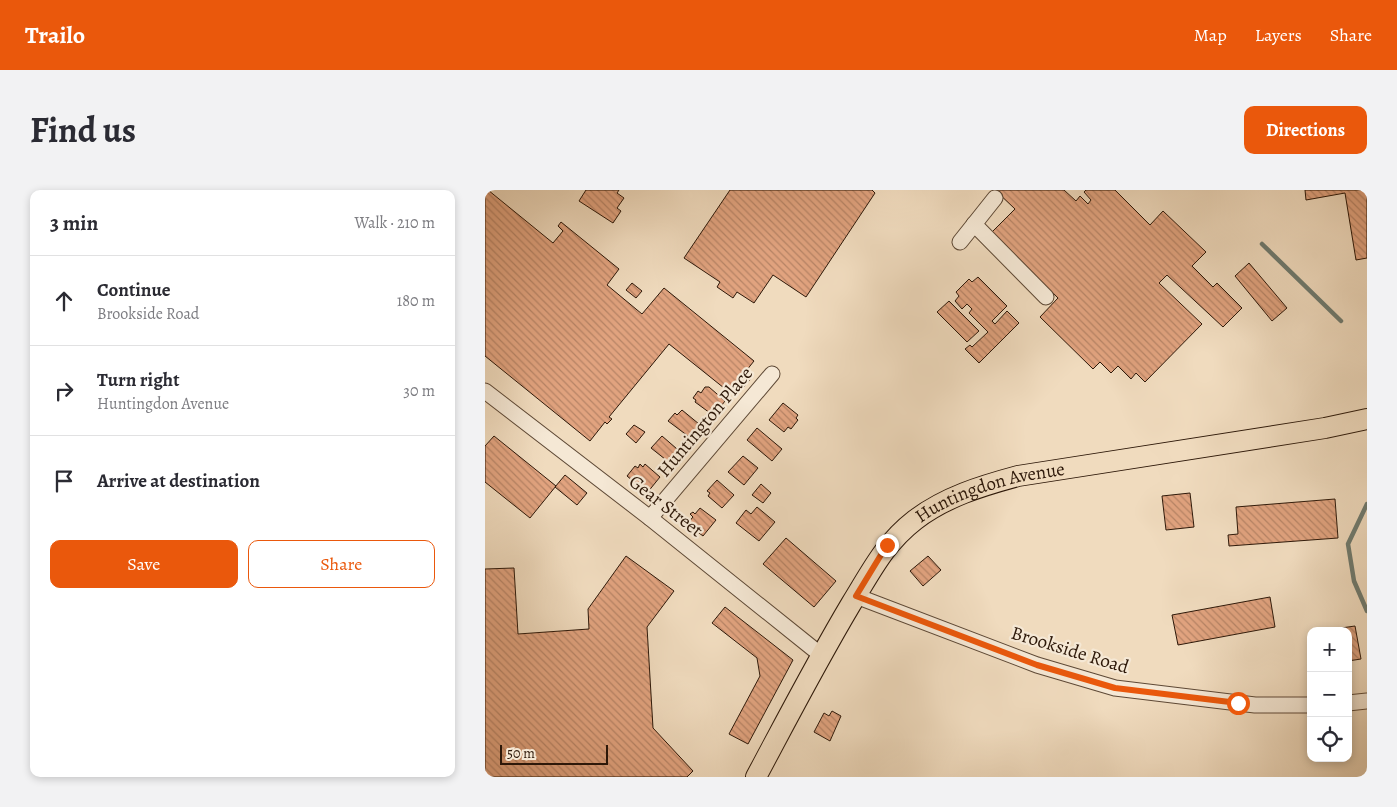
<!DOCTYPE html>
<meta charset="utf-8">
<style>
body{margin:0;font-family:Alegreya,serif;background:#f2f2f3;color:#2b2b33}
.controls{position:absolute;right:15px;bottom:15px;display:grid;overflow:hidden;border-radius:10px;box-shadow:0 2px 8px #0003}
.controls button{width:45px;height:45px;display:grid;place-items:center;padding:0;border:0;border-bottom:1px solid #e1e1e2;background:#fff;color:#2b2b33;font:25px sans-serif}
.scale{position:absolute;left:15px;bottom:12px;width:108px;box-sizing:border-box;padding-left:5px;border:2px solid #2d1809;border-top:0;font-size:14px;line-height:18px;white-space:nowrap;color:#2d1809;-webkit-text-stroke:4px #f5e8d5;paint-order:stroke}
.stop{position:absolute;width:15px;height:15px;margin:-11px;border:4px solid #ea580c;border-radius:50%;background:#fff}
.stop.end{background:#ea580c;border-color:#fff;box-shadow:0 1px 5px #0008}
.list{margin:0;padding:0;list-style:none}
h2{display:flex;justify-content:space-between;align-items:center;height:65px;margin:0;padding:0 20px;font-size:21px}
h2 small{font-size:16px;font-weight:400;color:#7c7c81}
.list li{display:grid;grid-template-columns:32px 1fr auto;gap:15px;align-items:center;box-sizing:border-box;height:90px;padding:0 20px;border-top:1px solid #e1e1e2}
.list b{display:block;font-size:19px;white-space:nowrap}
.list p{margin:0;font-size:16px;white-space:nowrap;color:#7c7c81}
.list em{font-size:16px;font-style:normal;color:#7c7c81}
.actions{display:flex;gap:10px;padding:15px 20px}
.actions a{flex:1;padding:11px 0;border:1px solid #ea580c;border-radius:10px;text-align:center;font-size:18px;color:#ea580c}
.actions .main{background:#ea580c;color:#fff}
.icon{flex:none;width:28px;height:28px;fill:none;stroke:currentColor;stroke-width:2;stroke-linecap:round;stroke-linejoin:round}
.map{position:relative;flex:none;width:882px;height:587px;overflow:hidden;border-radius:10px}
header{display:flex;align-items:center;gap:30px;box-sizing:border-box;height:70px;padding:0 25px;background:#ea580c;color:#fff}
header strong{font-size:24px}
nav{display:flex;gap:28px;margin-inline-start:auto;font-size:18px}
.intro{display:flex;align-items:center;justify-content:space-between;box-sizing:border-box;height:120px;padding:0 30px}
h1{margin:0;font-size:35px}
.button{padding:12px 22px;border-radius:10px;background:#ea580c;color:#fff;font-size:18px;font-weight:700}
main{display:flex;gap:30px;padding:0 30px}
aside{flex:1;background:#fff;border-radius:10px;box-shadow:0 2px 8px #0003}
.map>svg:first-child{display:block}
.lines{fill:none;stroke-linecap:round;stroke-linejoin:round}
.stream{stroke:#6e7a6f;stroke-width:4.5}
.building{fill:url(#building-back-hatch);stroke:#2d1809}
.minor-casing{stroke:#5e4936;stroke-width:17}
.major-casing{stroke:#2d1809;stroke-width:22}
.minor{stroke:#f5e8d5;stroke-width:15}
.major{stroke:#f0dbbe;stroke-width:20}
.route{stroke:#ea580c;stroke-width:6}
.labels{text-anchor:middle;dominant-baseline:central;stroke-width:4.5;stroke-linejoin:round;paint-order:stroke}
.street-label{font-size:19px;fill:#2d1809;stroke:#f5e8d5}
</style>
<header>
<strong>Trailo</strong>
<nav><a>Map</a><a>Layers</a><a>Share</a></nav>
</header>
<div class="intro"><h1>Find us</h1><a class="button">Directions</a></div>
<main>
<aside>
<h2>3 min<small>Walk · 210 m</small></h2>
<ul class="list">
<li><svg class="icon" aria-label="ahead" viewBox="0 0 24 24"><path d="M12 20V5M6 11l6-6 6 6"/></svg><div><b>Continue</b><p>Brookside Road</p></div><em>180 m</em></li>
<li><svg class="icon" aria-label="right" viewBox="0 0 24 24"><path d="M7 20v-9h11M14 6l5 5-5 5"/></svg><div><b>Turn right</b><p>Huntingdon Avenue</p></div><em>30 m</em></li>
<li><svg class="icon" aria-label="arrive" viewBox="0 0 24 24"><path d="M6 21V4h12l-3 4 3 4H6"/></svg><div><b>Arrive at destination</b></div></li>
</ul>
<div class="actions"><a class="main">Save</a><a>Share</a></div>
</aside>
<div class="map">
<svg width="882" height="587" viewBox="0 0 882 587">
<defs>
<pattern id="building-back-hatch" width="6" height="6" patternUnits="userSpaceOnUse" patternTransform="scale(1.25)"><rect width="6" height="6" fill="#e1a37f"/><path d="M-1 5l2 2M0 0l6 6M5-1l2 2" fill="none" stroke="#b78466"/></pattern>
</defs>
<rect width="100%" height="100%" fill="#f0dbbe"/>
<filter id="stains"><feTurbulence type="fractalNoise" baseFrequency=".004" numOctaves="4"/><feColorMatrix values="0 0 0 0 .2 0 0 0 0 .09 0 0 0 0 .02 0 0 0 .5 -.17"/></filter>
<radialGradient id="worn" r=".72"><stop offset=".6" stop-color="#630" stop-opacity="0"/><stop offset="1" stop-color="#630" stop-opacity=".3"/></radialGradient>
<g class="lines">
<g class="stream">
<path d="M777,54L856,131"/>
<path d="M882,314L863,354L869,391L882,421"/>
</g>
</g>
<g class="building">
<path d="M0,0H3L68,53L78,41L73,36L76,32L134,79L122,95L157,124L179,98L269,171L261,181L267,187L259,197L252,192L244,202L184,154L124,227L127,229L122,234L120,232L105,251L0,166Z"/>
<path d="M101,0H134L132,3L139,8L132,18L136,21L128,33L94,11Z"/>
<path d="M245,0H387L390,3L321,107L288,85L269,113L252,102L248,108L232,97L235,92L199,68Z"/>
<path d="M510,0H579L591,11L595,6L603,14L606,10L599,2L601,0H630L665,35L678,21L721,62L707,76L728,97L732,93L757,118L738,137L682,85L674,93L717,134L660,192L651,183L646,189L633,176L626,183L615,172L608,179L555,127L573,108L506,43L530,19Z"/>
<path d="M820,0H882V68L871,70L860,3L821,10Z"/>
<path d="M764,73L802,118L787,131L750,86Z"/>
<path d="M493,87L522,116L507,131L510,134L522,121L534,133L494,173L480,159L485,155L487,157L503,142L484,123L487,119L482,114L477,119L470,111L474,106L471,102L484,89L487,92Z"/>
<path d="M147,93L157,101L151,108L141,100Z"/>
<path d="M464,111L494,141L482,152L452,122Z"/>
<path d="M220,197H224L240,211L230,224L226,221L225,223L210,212L211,210L208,208L213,201L216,203Z"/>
<path d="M298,213L313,225L311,228L313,230L306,239L303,237L299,242L284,230Z"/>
<path d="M197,220L214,234L216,238L207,249L183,231L190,223L192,225Z"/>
<path d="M149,235L160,242L151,253L141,244Z"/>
<path d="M272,238L297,259L287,271L262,250Z"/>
<path d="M9,246L71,296L45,328L0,292V256Z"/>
<path d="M177,246L199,265L190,277L166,258Z"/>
<path d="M258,266L273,278L259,295L243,282Z"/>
<path d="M155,274L158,277L160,274L175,287L162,303L142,286L150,276L153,278Z"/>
<path d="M80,285L102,303L92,315L70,297Z"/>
<path d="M232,290L249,305L237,318L223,306L225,303L222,301Z"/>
<path d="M276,294L286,303L278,313L267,305Z"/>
<path d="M705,303L709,337L681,340L677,306Z"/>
<path d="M850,309L853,348L744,356L743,345L753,344L751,317Z"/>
<path d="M272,317L290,332L274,351L251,333L261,320L266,324Z"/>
<path d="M215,318L231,330L218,346L202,334L208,327L205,324L208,322L210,324Z"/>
<path d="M301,348L351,391L329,417L278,374Z"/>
<path d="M141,366L189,401L162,437L168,538L208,581L202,587H0V379L29,378L33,444L104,439L103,419Z"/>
<path d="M443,366L456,380L438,396L425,381Z"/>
<path d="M785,407L790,437L693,455L687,425Z"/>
<path d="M240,417L308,470L263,554L244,544L275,486L272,468L227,433Z"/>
<path d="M870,436L876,469L863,471V441L842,440Z"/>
<path d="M347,521L356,526L345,551L329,542L339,523L344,526Z"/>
</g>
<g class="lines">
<defs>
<g id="minor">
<path d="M489,34L561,107"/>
<path d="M475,52L510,8"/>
<path d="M0,201L165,328L336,465"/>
<path d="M165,328L287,184"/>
<path d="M371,406L552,475L630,498L770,515H826"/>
<path d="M863,513L882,511"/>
</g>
<g id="major">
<path id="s1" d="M271,587C302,529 332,471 366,414C386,382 399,354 430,330C460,307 496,296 533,286L840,238L882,229"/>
</g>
</defs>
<use href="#minor" class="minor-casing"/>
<use href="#major" class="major-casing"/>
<use href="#minor" class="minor"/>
<use href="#major" class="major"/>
</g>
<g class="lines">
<path class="route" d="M402,355L371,406L552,475L630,498L753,513"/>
</g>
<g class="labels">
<g class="street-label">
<text transform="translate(220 232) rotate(-50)">Huntington Place</text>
<text stroke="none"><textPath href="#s1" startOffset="385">Huntingdon Avenue</textPath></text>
<text transform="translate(181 316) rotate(38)">Gear Street</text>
<text transform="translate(585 460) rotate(17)">Brookside Road</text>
</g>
</g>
<rect width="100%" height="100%" filter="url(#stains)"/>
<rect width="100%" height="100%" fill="url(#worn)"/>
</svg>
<div class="controls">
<button>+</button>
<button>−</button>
<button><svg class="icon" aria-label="locate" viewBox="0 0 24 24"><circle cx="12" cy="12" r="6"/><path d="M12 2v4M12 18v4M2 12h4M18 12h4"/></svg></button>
</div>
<div class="scale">50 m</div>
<div class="stop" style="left:753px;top:513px"></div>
<div class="stop end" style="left:402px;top:355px"></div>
</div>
</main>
